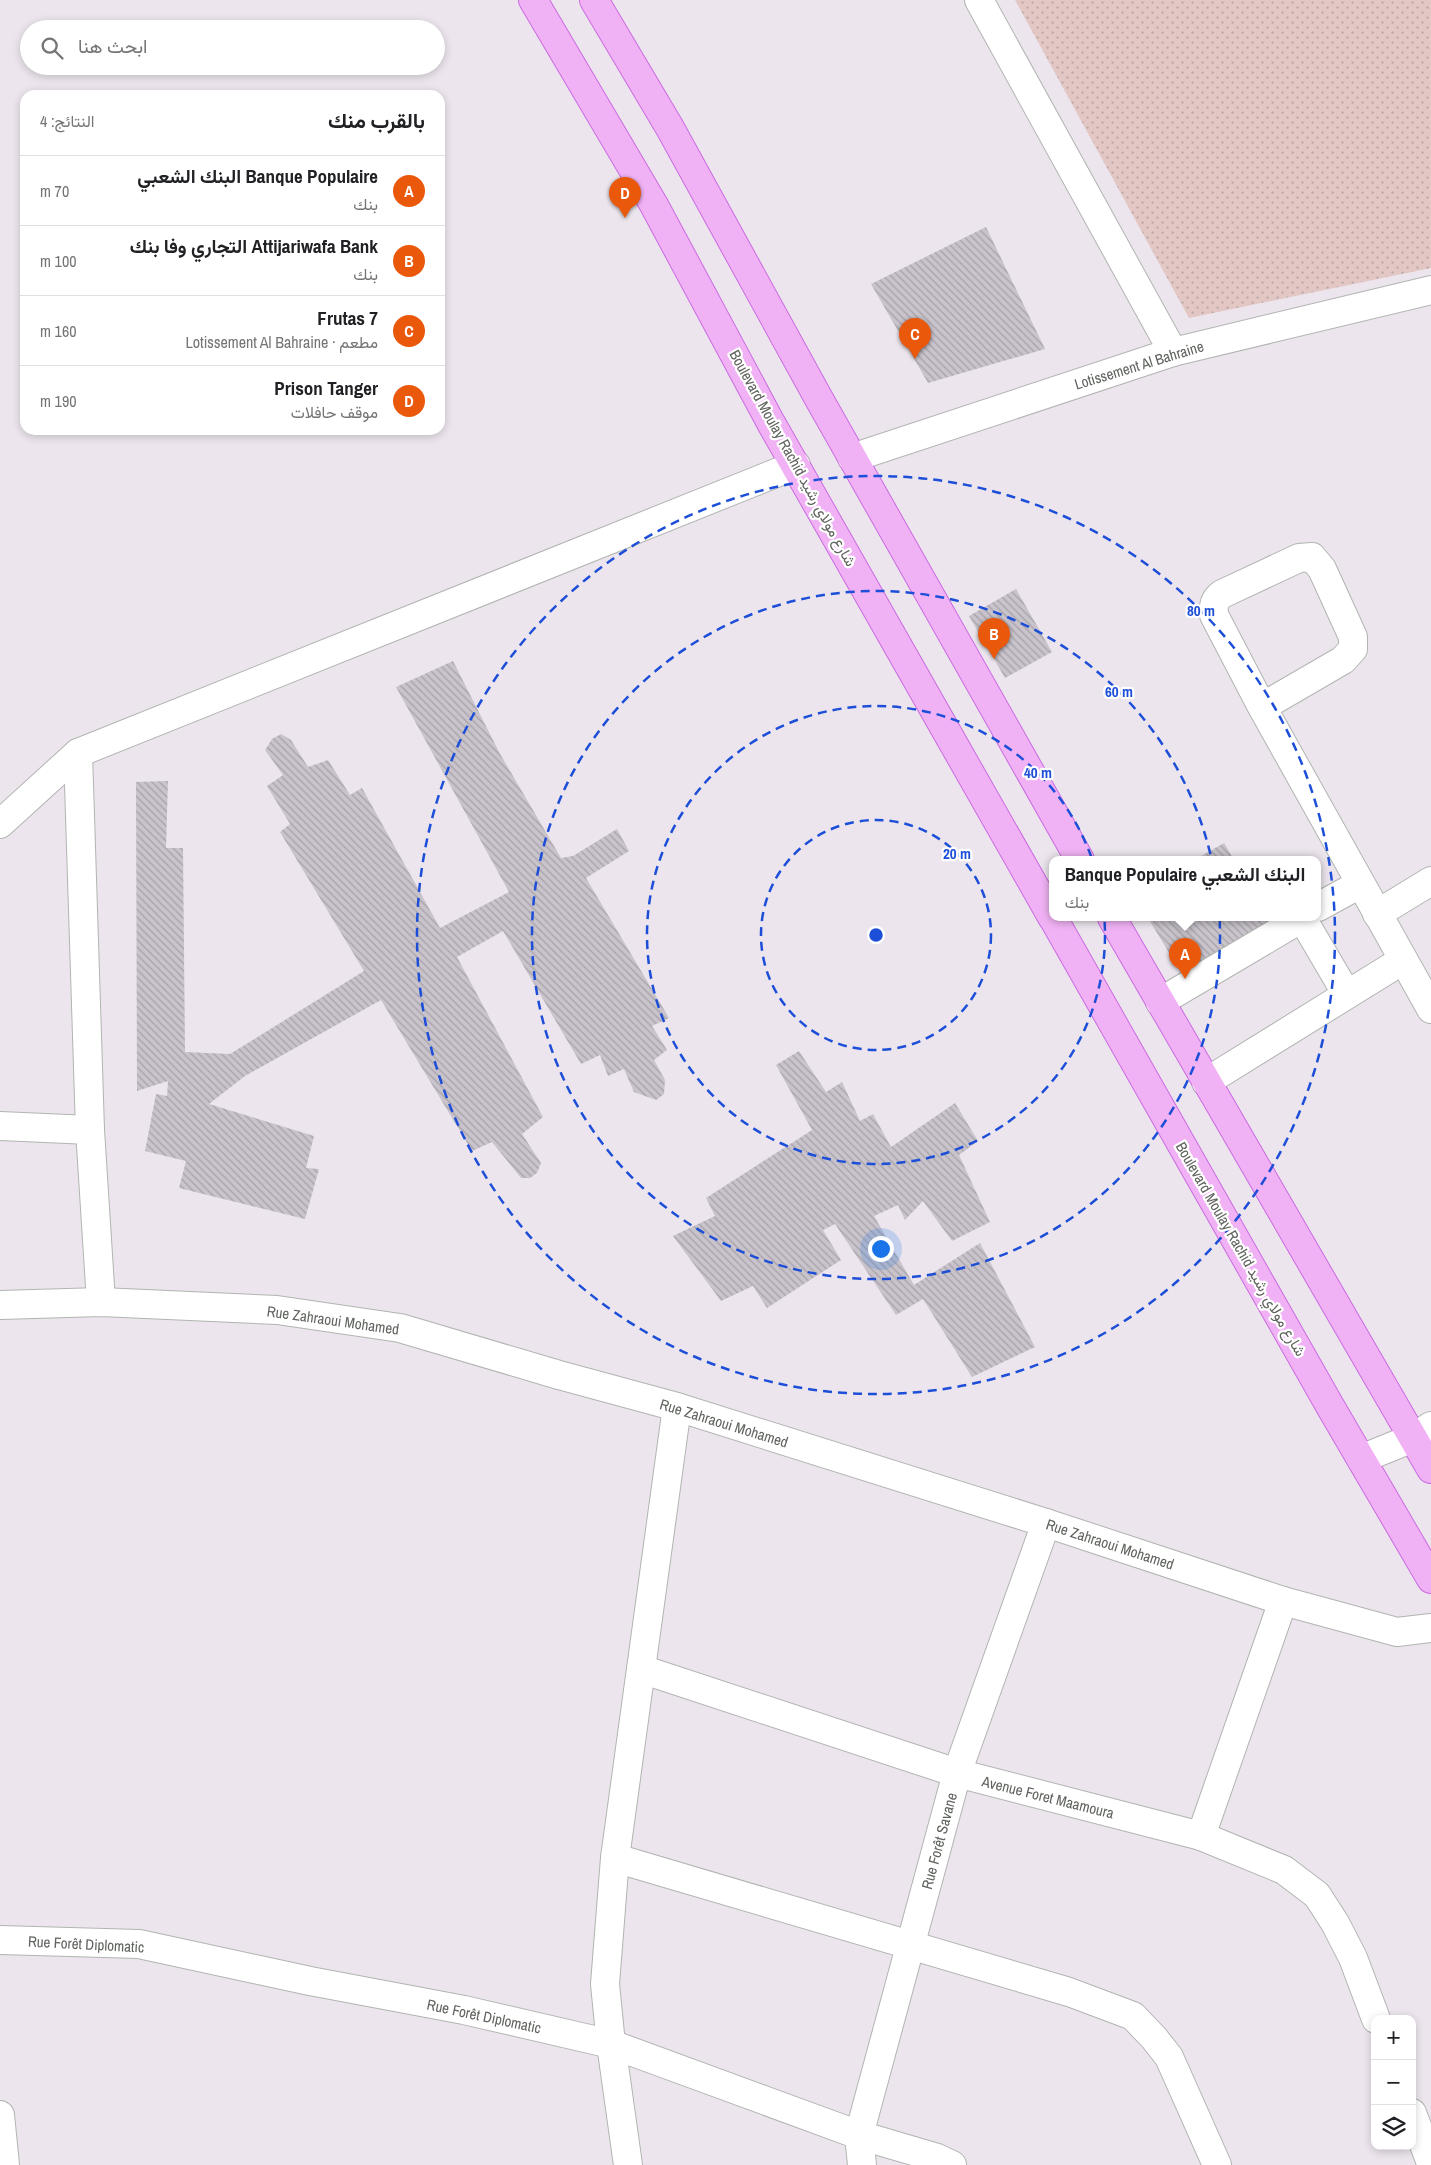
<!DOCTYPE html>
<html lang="ar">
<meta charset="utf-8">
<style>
body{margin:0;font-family:"Archivo Narrow",Vazirmatn,sans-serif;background:#f6f6f6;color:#202124;direction:rtl}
.controls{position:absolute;right:15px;bottom:15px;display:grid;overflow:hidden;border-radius:10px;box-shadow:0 2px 8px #0003}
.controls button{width:45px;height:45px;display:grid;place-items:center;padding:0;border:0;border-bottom:1px solid #e0e0e0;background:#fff;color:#202124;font:25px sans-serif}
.you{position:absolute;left:880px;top:1248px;width:18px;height:18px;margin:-12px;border:4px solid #fff;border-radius:50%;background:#1a73e8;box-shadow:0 0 0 8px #1a73e833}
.badge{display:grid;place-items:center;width:32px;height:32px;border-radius:50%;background:#ea580c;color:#fff;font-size:16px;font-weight:700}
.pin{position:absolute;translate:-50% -41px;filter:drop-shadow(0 1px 2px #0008)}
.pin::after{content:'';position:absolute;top:26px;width:18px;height:15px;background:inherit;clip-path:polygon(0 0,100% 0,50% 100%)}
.popup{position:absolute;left:1049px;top:856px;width:272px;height:65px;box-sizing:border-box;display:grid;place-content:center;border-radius:10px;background:#fff;filter:drop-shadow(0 1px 4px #0005);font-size:16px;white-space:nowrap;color:#757577}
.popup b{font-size:19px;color:#202124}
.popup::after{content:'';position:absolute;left:50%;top:100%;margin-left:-10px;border:10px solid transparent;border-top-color:#fff}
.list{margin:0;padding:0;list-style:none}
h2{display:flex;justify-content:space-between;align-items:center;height:65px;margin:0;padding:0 20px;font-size:21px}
h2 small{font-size:16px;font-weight:400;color:#757577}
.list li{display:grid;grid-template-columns:32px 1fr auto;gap:15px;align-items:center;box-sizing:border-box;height:70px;padding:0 20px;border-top:1px solid #e0e0e0}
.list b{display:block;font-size:19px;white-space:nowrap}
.list p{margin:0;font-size:16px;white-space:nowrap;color:#757577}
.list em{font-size:16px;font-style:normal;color:#757577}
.icon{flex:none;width:28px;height:28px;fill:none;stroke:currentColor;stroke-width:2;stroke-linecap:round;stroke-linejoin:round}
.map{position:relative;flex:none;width:1431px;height:2165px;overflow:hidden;direction:ltr}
.search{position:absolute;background:#fff;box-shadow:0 2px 8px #0003;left:20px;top:20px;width:425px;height:55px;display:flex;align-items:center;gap:12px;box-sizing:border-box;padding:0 18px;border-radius:28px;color:#757577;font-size:19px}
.panel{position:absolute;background:#fff;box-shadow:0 2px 8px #0003;left:20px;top:90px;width:425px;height:345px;border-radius:15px;direction:rtl}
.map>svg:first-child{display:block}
.grass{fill:url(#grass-dots)}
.building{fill:url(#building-back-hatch)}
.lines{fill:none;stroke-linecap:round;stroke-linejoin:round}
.minor-casing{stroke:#b1b5b0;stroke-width:30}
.major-casing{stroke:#ca6be0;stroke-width:30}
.minor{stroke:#fff;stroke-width:28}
.major{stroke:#f1b2f5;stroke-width:28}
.ring{fill:none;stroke:#1d4ed8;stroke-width:2.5;stroke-dasharray:9 6}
.labels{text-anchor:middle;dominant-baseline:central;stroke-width:4.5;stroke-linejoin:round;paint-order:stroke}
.street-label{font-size:15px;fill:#5f635d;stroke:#fff}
.centre{fill:#1d4ed8;stroke:#fff;stroke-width:2.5}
.ring-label{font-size:15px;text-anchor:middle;font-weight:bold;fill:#1d4ed8;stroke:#fff;stroke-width:4.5;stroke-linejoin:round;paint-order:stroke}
</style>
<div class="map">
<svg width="1431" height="2165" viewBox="0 0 1431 2165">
<defs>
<pattern id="grass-dots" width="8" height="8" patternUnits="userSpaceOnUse" patternTransform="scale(1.25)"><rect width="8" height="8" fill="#e2c7c4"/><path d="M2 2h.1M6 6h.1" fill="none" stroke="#baa5a2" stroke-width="1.8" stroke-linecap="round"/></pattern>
<pattern id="building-back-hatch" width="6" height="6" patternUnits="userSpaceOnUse" patternTransform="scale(1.25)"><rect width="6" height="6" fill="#c9c3cb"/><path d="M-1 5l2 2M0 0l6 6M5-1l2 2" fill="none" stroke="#a6a2a8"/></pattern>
</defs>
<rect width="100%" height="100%" fill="#ece5ed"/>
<path class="grass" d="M1015,0H1431V268L1189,318Z"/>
<g class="building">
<path d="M986,227L1045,349L928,383L871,284Z"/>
<path d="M1016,589L1052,652L1005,678L969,616Z"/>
<path d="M453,661L499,752L561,858L573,856L617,829L629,851L586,878L669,1018L652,1026L667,1050L654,1060L665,1080L664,1094L656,1100L634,1092L624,1069L608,1076L600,1055L581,1064L503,931L457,957L543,1117L522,1134L541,1163L537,1173L530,1178H521L492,1142L472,1151L381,1000L245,1076L209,1104L314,1136L306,1168L319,1169L305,1219L179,1188L186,1161L145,1151L156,1094L167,1096L168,1081L137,1091L136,782L168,781L166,848H183L185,1052L230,1054L364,971L280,832L290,824L267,786L283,775L265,750L272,739L281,734L291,740L308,767L328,760L350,795L362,788L440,928L509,892L396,687Z"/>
<path d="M1224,843L1234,860H1194Z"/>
<path d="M1148,918H1268L1273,926L1185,979Z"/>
<path d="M799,1051L826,1092L842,1082L860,1121L873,1114L891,1147L955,1103L978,1141L959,1155L990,1222L952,1241L923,1201L905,1220L898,1205L874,1216L914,1285L980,1243L1035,1347L972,1377L923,1299L896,1315L835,1224L823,1230L841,1260L767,1308L753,1286L721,1301L673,1236L715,1216L706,1198L812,1130L776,1065Z"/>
</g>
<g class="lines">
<defs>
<g id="minor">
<path d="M979,0L1173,352"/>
<path d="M852,458L1173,352L1431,290"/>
<path d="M1262,707L1343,660L1353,649V637L1322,569L1312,557L1299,558L1222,594C1214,600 1213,606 1214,615L1262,707L1431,1009"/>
<path d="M78,753L90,1130L101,1302"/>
<path d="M0,824L78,753L796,465"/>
<path d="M1318,907L1360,884"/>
<path d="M1377,914L1431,881"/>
<path d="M1302,918L1346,993"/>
<path d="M1160,1002L1302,918"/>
<path d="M1206,1082L1403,960"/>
<path d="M0,1126L90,1130"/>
<path d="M0,1305L101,1302L277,1310L400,1328L559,1375L677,1407L1046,1523L1283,1601L1397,1632L1431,1628"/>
<path d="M1361,1459L1413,1438L1431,1426"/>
<path d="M641,1669L957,1773L1201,1836L1284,1870L1317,1895L1335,1923L1353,1958L1376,2019"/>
<path d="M1201,1836L1283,1601"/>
<path d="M615,1858L1069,1992L1133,2016L1154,2038L1169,2057L1217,2165"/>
<path d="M0,1940L139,1944L310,1981L464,2010L611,2044L859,2135L937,2158L952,2165"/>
<path d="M1412,2113L1431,2163"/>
<path d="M0,2115L5,2165"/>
<path d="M628,2165L611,2044L605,1984L615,1858L677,1407"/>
<path d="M862,2165L859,2135L957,1773L1046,1523"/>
</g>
<g id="major">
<path d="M533,0L654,205L771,423L1052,917"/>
<path d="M594,0L670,128L819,399L1080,860"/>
<path d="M1053,918L1330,1406L1431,1579"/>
<path d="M1112,918L1431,1469"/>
</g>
</defs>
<use href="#minor" class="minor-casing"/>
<use href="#major" class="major-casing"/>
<use href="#minor" class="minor"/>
<use href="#major" class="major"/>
</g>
<g class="ring">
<circle cx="876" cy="935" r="115"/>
<circle cx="876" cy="935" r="229"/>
<circle cx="876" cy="935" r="344"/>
<circle cx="876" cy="935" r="459"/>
</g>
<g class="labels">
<g class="street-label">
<text transform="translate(1139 365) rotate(-17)">Lotissement Al Bahraine</text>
<text transform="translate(793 458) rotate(61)">Boulevard Moulay Rachid شارع مولاي رشيد</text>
<text transform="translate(1241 1249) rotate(60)">Boulevard Moulay Rachid شارع مولاي رشيد</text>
<text transform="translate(333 1320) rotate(8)">Rue Zahraoui Mohamed</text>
<text transform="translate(724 1423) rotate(17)">Rue Zahraoui Mohamed</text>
<text transform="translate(1110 1544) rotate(18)">Rue Zahraoui Mohamed</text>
<text transform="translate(1048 1797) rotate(14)">Avenue Foret Maamoura</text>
<text transform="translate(939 1841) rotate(-75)">Rue Forêt Savane</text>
<text transform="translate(86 1944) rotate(3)">Rue Forêt Diplomatic</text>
<text transform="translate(484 2016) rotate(12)">Rue Forêt Diplomatic</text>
</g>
</g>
<circle cx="876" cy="935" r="8" class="centre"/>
<g class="ring-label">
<text x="1201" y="616">80 m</text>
<text x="1119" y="697">60 m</text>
<text x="1038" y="778">40 m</text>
<text x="957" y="859">20 m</text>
</g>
</svg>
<div class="controls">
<button>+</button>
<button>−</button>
<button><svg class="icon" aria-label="layers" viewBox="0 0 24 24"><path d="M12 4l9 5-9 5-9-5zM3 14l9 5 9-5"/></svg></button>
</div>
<div class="you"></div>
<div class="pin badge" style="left:1185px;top:979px">A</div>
<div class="popup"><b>Banque Populaire البنك الشعبي</b>بنك</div>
<div class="pin badge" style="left:994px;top:659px">B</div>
<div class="pin badge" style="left:915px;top:359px">C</div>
<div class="pin badge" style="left:625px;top:218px">D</div>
<div class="search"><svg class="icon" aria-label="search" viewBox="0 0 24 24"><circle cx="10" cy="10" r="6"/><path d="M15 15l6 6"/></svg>ابحث هنا</div>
<section class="panel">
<h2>بالقرب منك<small>النتائج: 4</small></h2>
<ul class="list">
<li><span class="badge">A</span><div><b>Banque Populaire البنك الشعبي</b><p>بنك</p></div><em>70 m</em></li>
<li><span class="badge">B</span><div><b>Attijariwafa Bank التجاري وفا بنك</b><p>بنك</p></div><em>100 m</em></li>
<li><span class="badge">C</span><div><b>7 Frutas</b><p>مطعم · Lotissement Al Bahraine</p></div><em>160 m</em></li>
<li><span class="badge">D</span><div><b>Prison Tanger</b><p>موقف حافلات</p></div><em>190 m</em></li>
</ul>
</section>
</div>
